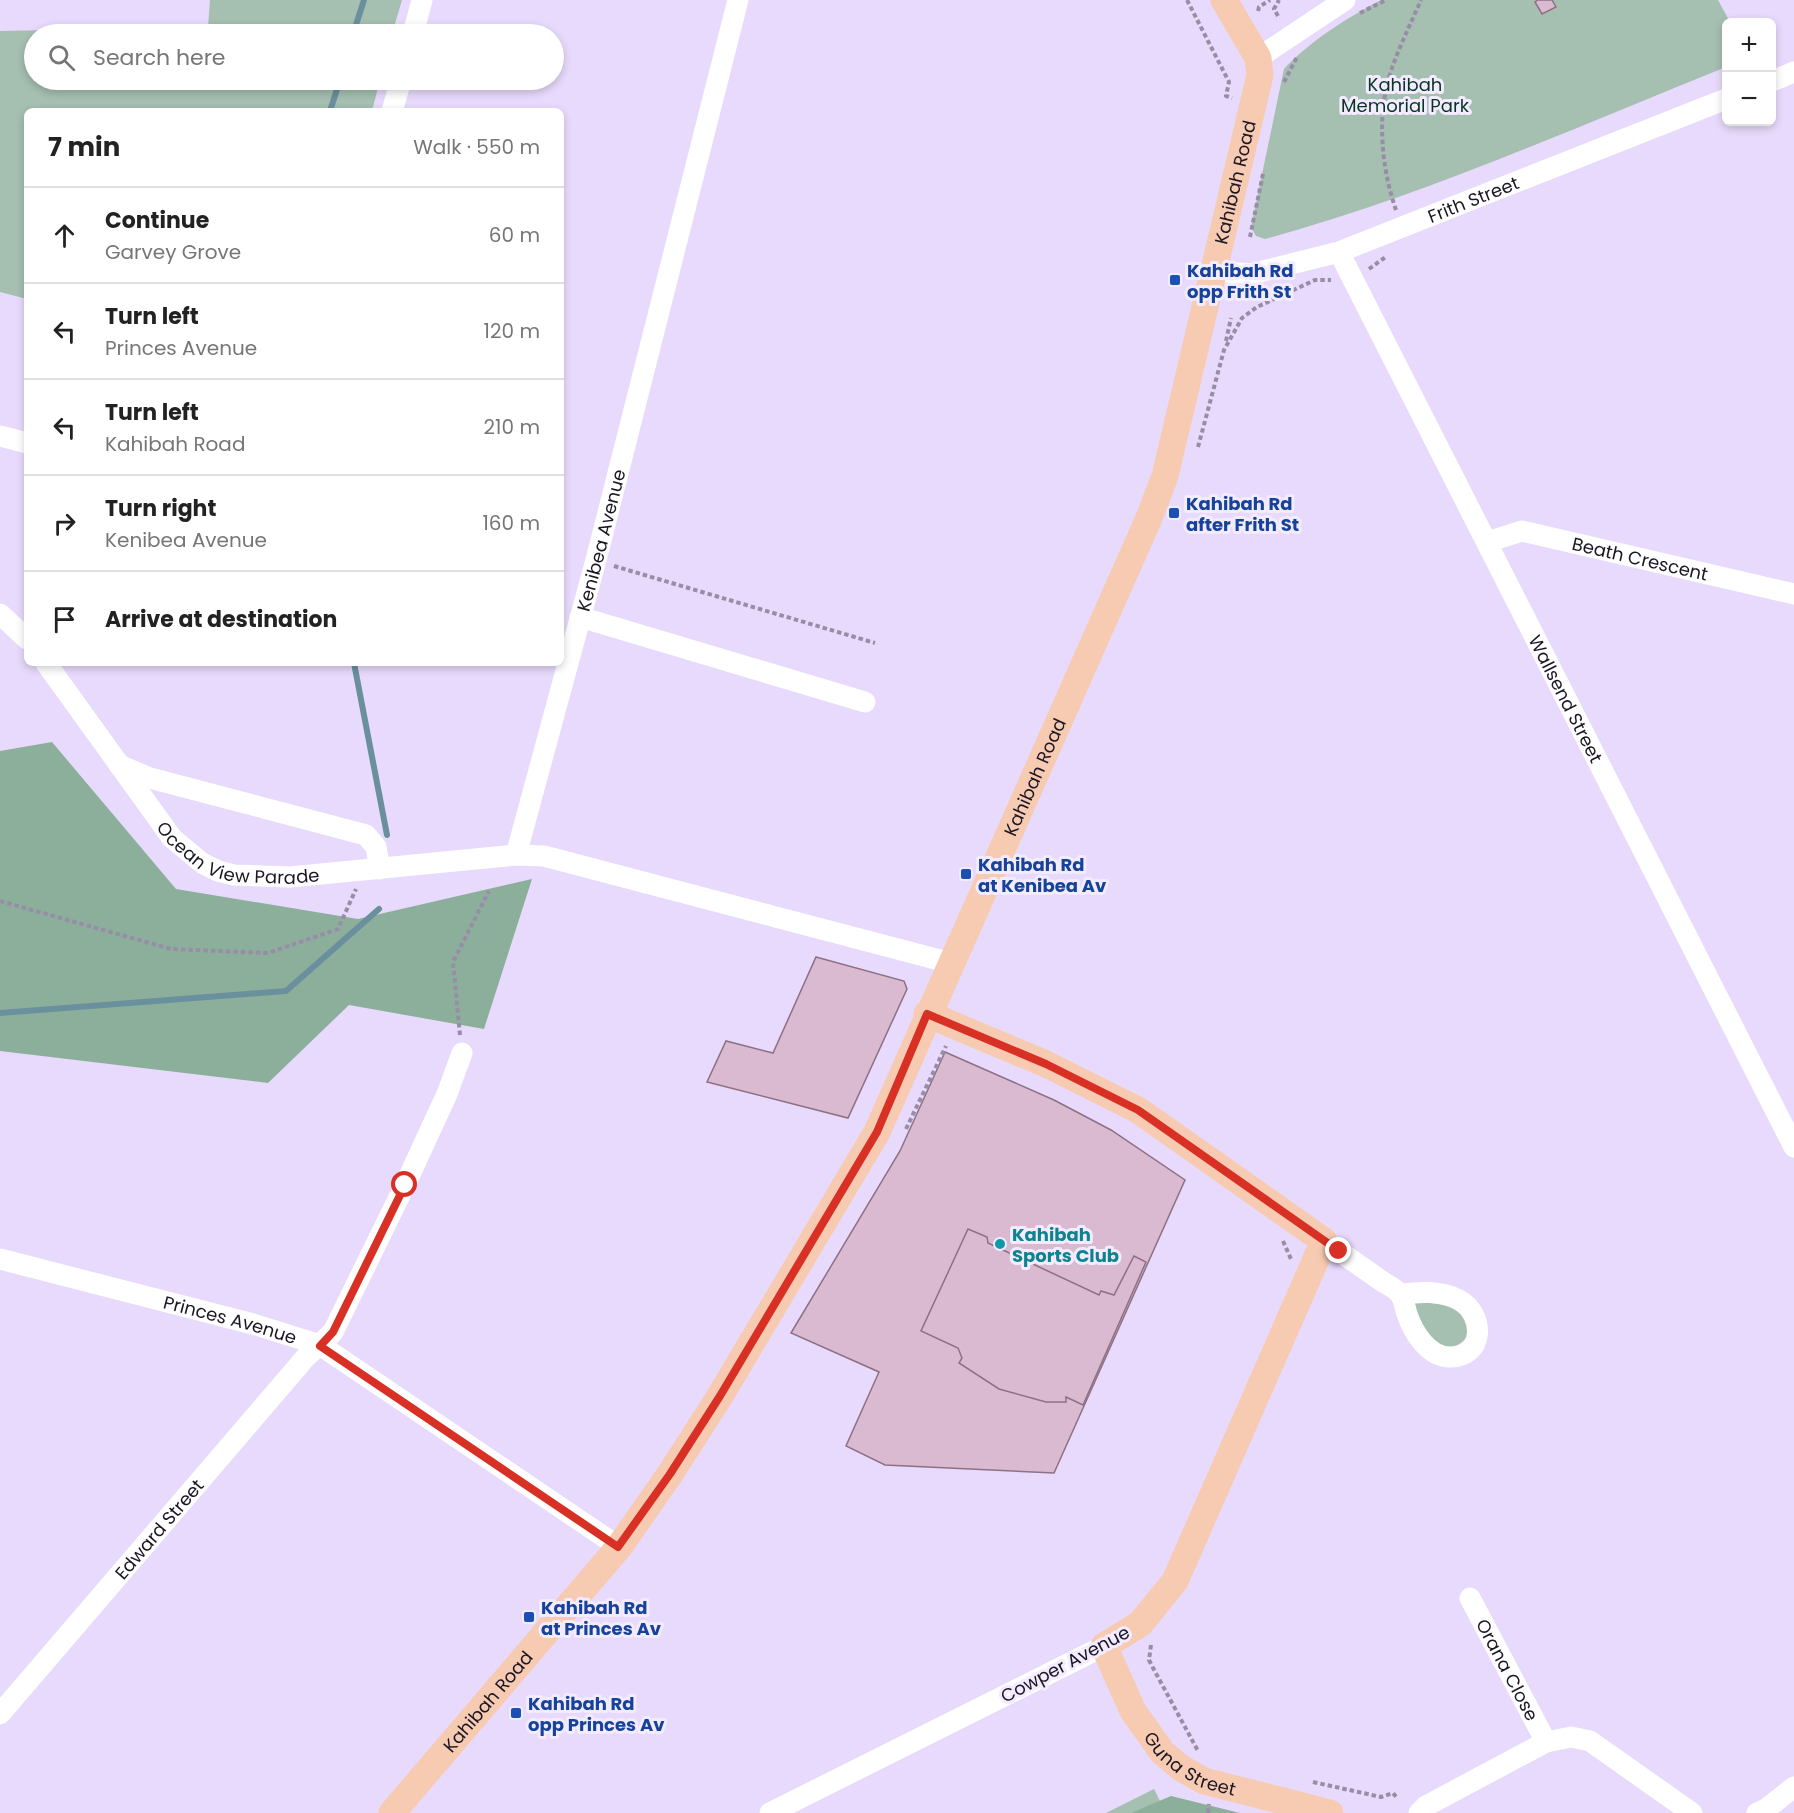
<!DOCTYPE html>
<meta charset="utf-8">
<style>
body{margin:0;font-family:Poppins,sans-serif;background:#f6f6f6;color:#222}
.controls{position:absolute;right:18px;top:18px;display:grid;overflow:hidden;border-radius:9px;box-shadow:0 3px 9px #0003}
.controls button{width:54px;height:54px;display:grid;place-items:center;padding:0;border:0;border-bottom:2px solid #e0e0e0;background:#fff;color:#222;font:30px sans-serif}
.stop{position:absolute;width:18px;height:18px;margin:-14px;border:4px solid #d93025;border-radius:50%;background:#fff}
.stop.end{background:#d93025;border-color:#fff;box-shadow:0 2px 6px #0008}
.list{margin:0;padding:0;list-style:none}
h2{display:flex;justify-content:space-between;align-items:center;height:78px;margin:0;padding:0 24px;font-size:26px}
h2 small{font-size:20px;font-weight:400;color:#767676}
.list li{display:grid;grid-template-columns:39px 1fr auto;gap:18px;align-items:center;box-sizing:border-box;height:96px;padding:0 24px;border-top:2px solid #e0e0e0}
.list b{display:block;font-size:22px;white-space:nowrap}
.list p{margin:0;font-size:20px;white-space:nowrap;color:#767676}
.list em{font-size:20px;font-style:normal;color:#767676}
.icon{flex:none;width:33px;height:33px;fill:none;stroke:currentColor;stroke-width:2;stroke-linecap:round;stroke-linejoin:round}
.map{position:relative;flex:none;width:1794px;height:1813px;overflow:hidden}
.search{position:absolute;background:#fff;box-shadow:0 3px 9px #0003;left:24px;top:24px;width:540px;height:66px;display:flex;align-items:center;gap:15px;box-sizing:border-box;padding:0 21px;border-radius:33px;color:#767676;font-size:22px}
.panel{position:absolute;background:#fff;box-shadow:0 3px 9px #0003;left:24px;top:108px;width:540px;height:558px;border-radius:9px}
.map>svg:first-child{display:block}
.green{fill:#a5bfb1}
.forest{fill:#8caf9c}
.lines{fill:none;stroke-linecap:round;stroke-linejoin:round}
.stream{stroke:#6a909d;stroke-width:6}
.building{fill:#dabad0;stroke:#8e7084;stroke-width:1.5}
.path{stroke:#978da6;stroke-width:4;stroke-dasharray:4.5 3;stroke-linecap:butt}
.minor{stroke:#fff;stroke-width:21}
.major{stroke:#f7cbb2;stroke-width:27}
.route{stroke:#d93025;stroke-width:8}
.transit-dot{fill:#1a4fb4;stroke:#f3ebff;stroke-width:2}
.culture-dot{fill:#0f9aa8;stroke:#f3ebff;stroke-width:2}
.labels{text-anchor:middle;dominant-baseline:central;stroke-width:6;stroke-linejoin:round;paint-order:stroke}
.park-label{font-size:18px;fill:#063623;stroke:#f3ebff}
.street-label{font-size:18px;fill:#1b1622;stroke:#f3ebff}
.transit-label{font-size:18px;font-weight:bold;fill:#164399;stroke:#f3ebff;text-anchor:start}
.culture-label{font-size:18px;font-weight:bold;fill:#0d838f;stroke:#f3ebff;text-anchor:start}
</style>
<div class="map">
<svg width="1794" height="1813" viewBox="0 0 1794 1813">
<rect width="100%" height="100%" fill="#e8dafc"/>
<g class="green">
<path d="M210,0H402L392,34H34V80H380L372,111H27V299L0,292V31L208,27Z"/>
<path d="M1381,0H1718L1730,22H1726V67C1574,128 1423,196 1265,239L1256,236L1251,227L1284,69C1310,41 1347,18 1381,0Z"/>
<path d="M1411,1301L1450,1305L1468,1320L1467,1337C1439,1368 1420,1321 1411,1301Z"/>
<path d="M1154,1789L1166,1813H1106Z"/>
</g>
<g class="forest">
<path d="M52,742L176,889L358,919L532,879L484,1029L349,1005L268,1083L0,1051V751Z"/>
<path d="M1171,1796L1240,1813H1131Z"/>
</g>
<g class="lines">
<g class="stream">
<path d="M353,34L364,0"/>
<path d="M330,111L340,80"/>
<path d="M354,663L387,835"/>
<path d="M0,1013L286,991L379,909"/>
</g>
</g>
<g class="building">
<path d="M1538,0H1552L1556,7L1542,14L1535,2Z"/>
<path d="M816,957L904,981L907,989L848,1118L707,1082L726,1041L773,1053Z"/>
<path d="M945,1052L1054,1100L1111,1130L1185,1180L1054,1473L885,1465L846,1446L879,1372L791,1333L900,1151Z"/>
<path d="M968,1229L987,1237L988,1243L1099,1295L1101,1291L1114,1295L1134,1256L1146,1262L1083,1405L1066,1397V1402H1046L999,1389L959,1363L962,1358L958,1348L921,1331Z"/>
</g>
<g class="lines">
<g class="path">
<path d="M1187,0L1229,82L1226,96L1232,98"/>
<path d="M1258,11L1259,7L1270,0"/>
<path d="M1360,13L1386,0"/>
<path d="M1278,16L1274,9L1279,0"/>
<path d="M1284,82L1297,57"/>
<path d="M1396,210C1381,167 1376,112 1392,68C1400,45 1411,23 1421,0"/>
<path d="M1250,237L1263,174"/>
<path d="M1369,269L1387,256"/>
<path d="M1226,341L1231,318"/>
<path d="M1198,447L1224,350L1242,318L1257,307L1315,280H1331"/>
<path d="M614,566L875,643"/>
<path d="M0,901L171,949L268,953L338,929L356,889"/>
<path d="M460,1035L453,962L489,891"/>
<path d="M906,1129L946,1046"/>
<path d="M1283,1241L1291,1259"/>
<path d="M1151,1645L1149,1660L1152,1666L1198,1751"/>
<path d="M1313,1782L1381,1797L1393,1793L1398,1799"/>
<path d="M1208,1813L1209,1804"/>
</g>
<g class="minor">
<path d="M413,34L422,0"/>
<path d="M1258,58L1345,0"/>
<path d="M1772,81L1794,72"/>
<path d="M392,111L401,80"/>
<path id="s1" d="M1339,252L1794,1147"/>
<path id="s2" d="M1214,271L1251,274L1339,252L1726,99"/>
<path d="M0,436L27,443"/>
<path id="s3" d="M1487,542L1522,531L1794,594"/>
<path d="M0,614L27,639"/>
<path d="M580,617L865,702"/>
<path id="s4" d="M46,663L172,838L202,863L218,871L234,875L290,877L516,855L544,856L951,963"/>
<path d="M119,765L150,778L366,835L376,847L380,869"/>
<path id="s5" d="M516,855L596,560L738,0"/>
<path d="M1324,1241C1343,1254 1362,1267 1380,1280C1386,1284 1395,1288 1399,1293C1404,1298 1405,1308 1407,1314C1413,1332 1428,1357 1450,1357C1485,1357 1485,1314 1459,1300C1441,1290 1419,1292 1400,1294"/>
<path id="s6" d="M0,1259L253,1324L320,1345L619,1547"/>
<path id="s7" d="M1470,1598L1546,1742"/>
<path id="s8" d="M0,1714L306,1357L333,1332L405,1185L447,1094L462,1053"/>
<path d="M770,1813L1104,1646"/>
<path d="M1419,1813L1426,1806L1546,1742L1571,1737L1590,1741L1692,1813"/>
<path d="M1757,1813L1766,1809L1794,1787"/>
</g>
<g class="major">
<path id="s9" d="M927,1014L1046,1064L1138,1110L1324,1241L1175,1581L1140,1624L1104,1646L1133,1711L1162,1752L1181,1768L1204,1781L1330,1813"/>
<path id="s10" d="M392,1813L619,1547L670,1474L720,1396L877,1132L1149,518L1165,476L1260,75L1258,58L1224,0"/>
</g>
</g>
<g class="lines">
<path class="route" d="M405,1185L333,1332L320,1346L618,1547L670,1474L720,1396L877,1132L927,1014L1046,1064L1138,1110L1339,1251"/>
</g>
<g class="transit-dot">
<rect x="1169" y="274" width="12" height="12" rx="3"/>
<rect x="1168" y="507" width="12" height="12" rx="3"/>
<rect x="960" y="868" width="12" height="12" rx="3"/>
<rect x="523" y="1611" width="12" height="12" rx="3"/>
<rect x="510" y="1707" width="12" height="12" rx="3"/>
</g>
<circle class="culture-dot" cx="1000" cy="1244" r="6"/>
<g class="labels">
<g class="park-label">
<text x="1405" y="84">Kahibah<tspan x="1405" dy="21">Memorial Park</tspan></text>
</g>
<g class="street-label">
<text stroke="none"><textPath href="#s10" startOffset="1857">Kahibah Road</textPath></text>
<text stroke="none"><textPath href="#s2" startOffset="272">Frith Street</textPath></text>
<text stroke="none"><textPath href="#s5" startOffset="326">Kenibea Avenue</textPath></text>
<text stroke="none"><textPath href="#s3" startOffset="158">Beath Crescent</textPath></text>
<text stroke="none"><textPath href="#s1" startOffset="501">Wallsend Street</textPath></text>
<text stroke="none"><textPath href="#s10" startOffset="1227">Kahibah Road</textPath></text>
<text stroke="none"><textPath href="#s4" startOffset="286">Ocean View Parade</textPath></text>
<text stroke="none"><textPath href="#s6" startOffset="238">Princes Avenue</textPath></text>
<text stroke="none"><textPath href="#s8" startOffset="244">Edward Street</textPath></text>
<text transform="translate(1065 1664) rotate(-28)">Cowper Avenue</text>
<text stroke="none"><textPath href="#s7" startOffset="81">Orana Close</textPath></text>
<text stroke="none"><textPath href="#s10" startOffset="147">Kahibah Road</textPath></text>
<text stroke="none"><textPath href="#s9" startOffset="1080">Guna Street</textPath></text>
</g>
<g class="transit-label">
<text x="1187" y="270">Kahibah Rd<tspan x="1187" dy="21">opp Frith St</tspan></text>
<text x="1186" y="503">Kahibah Rd<tspan x="1186" dy="21">after Frith St</tspan></text>
<text x="978" y="864">Kahibah Rd<tspan x="978" dy="21">at Kenibea Av</tspan></text>
<text x="541" y="1607">Kahibah Rd<tspan x="541" dy="21">at Princes Av</tspan></text>
<text x="528" y="1703">Kahibah Rd<tspan x="528" dy="21">opp Princes Av</tspan></text>
</g>
<g class="culture-label">
<text x="1012" y="1234">Kahibah<tspan x="1012" dy="21">Sports Club</tspan></text>
</g>
</g>
</svg>
<div class="controls">
<button>+</button>
<button>−</button>
</div>
<div class="stop" style="left:405px;top:1185px"></div>
<div class="stop end" style="left:1339px;top:1251px"></div>
<div class="search"><svg class="icon" aria-label="search" viewBox="0 0 24 24"><circle cx="10" cy="10" r="6"/><path d="M15 15l6 6"/></svg>Search here</div>
<section class="panel">
<h2>7 min<small>Walk · 550 m</small></h2>
<ul class="list">
<li><svg class="icon" aria-label="ahead" viewBox="0 0 24 24"><path d="M12 20V5M6 11l6-6 6 6"/></svg><div><b>Continue</b><p>Garvey Grove</p></div><em>60 m</em></li>
<li><svg class="icon" aria-label="left" viewBox="0 0 24 24"><path d="M17 20v-9H6M10 6l-5 5 5 5"/></svg><div><b>Turn left</b><p>Princes Avenue</p></div><em>120 m</em></li>
<li><svg class="icon" aria-label="left" viewBox="0 0 24 24"><path d="M17 20v-9H6M10 6l-5 5 5 5"/></svg><div><b>Turn left</b><p>Kahibah Road</p></div><em>210 m</em></li>
<li><svg class="icon" aria-label="right" viewBox="0 0 24 24"><path d="M7 20v-9h11M14 6l5 5-5 5"/></svg><div><b>Turn right</b><p>Kenibea Avenue</p></div><em>160 m</em></li>
<li><svg class="icon" aria-label="arrive" viewBox="0 0 24 24"><path d="M6 21V4h12l-3 4 3 4H6"/></svg><div><b>Arrive at destination</b></div></li>
</ul>
</section>
</div>
